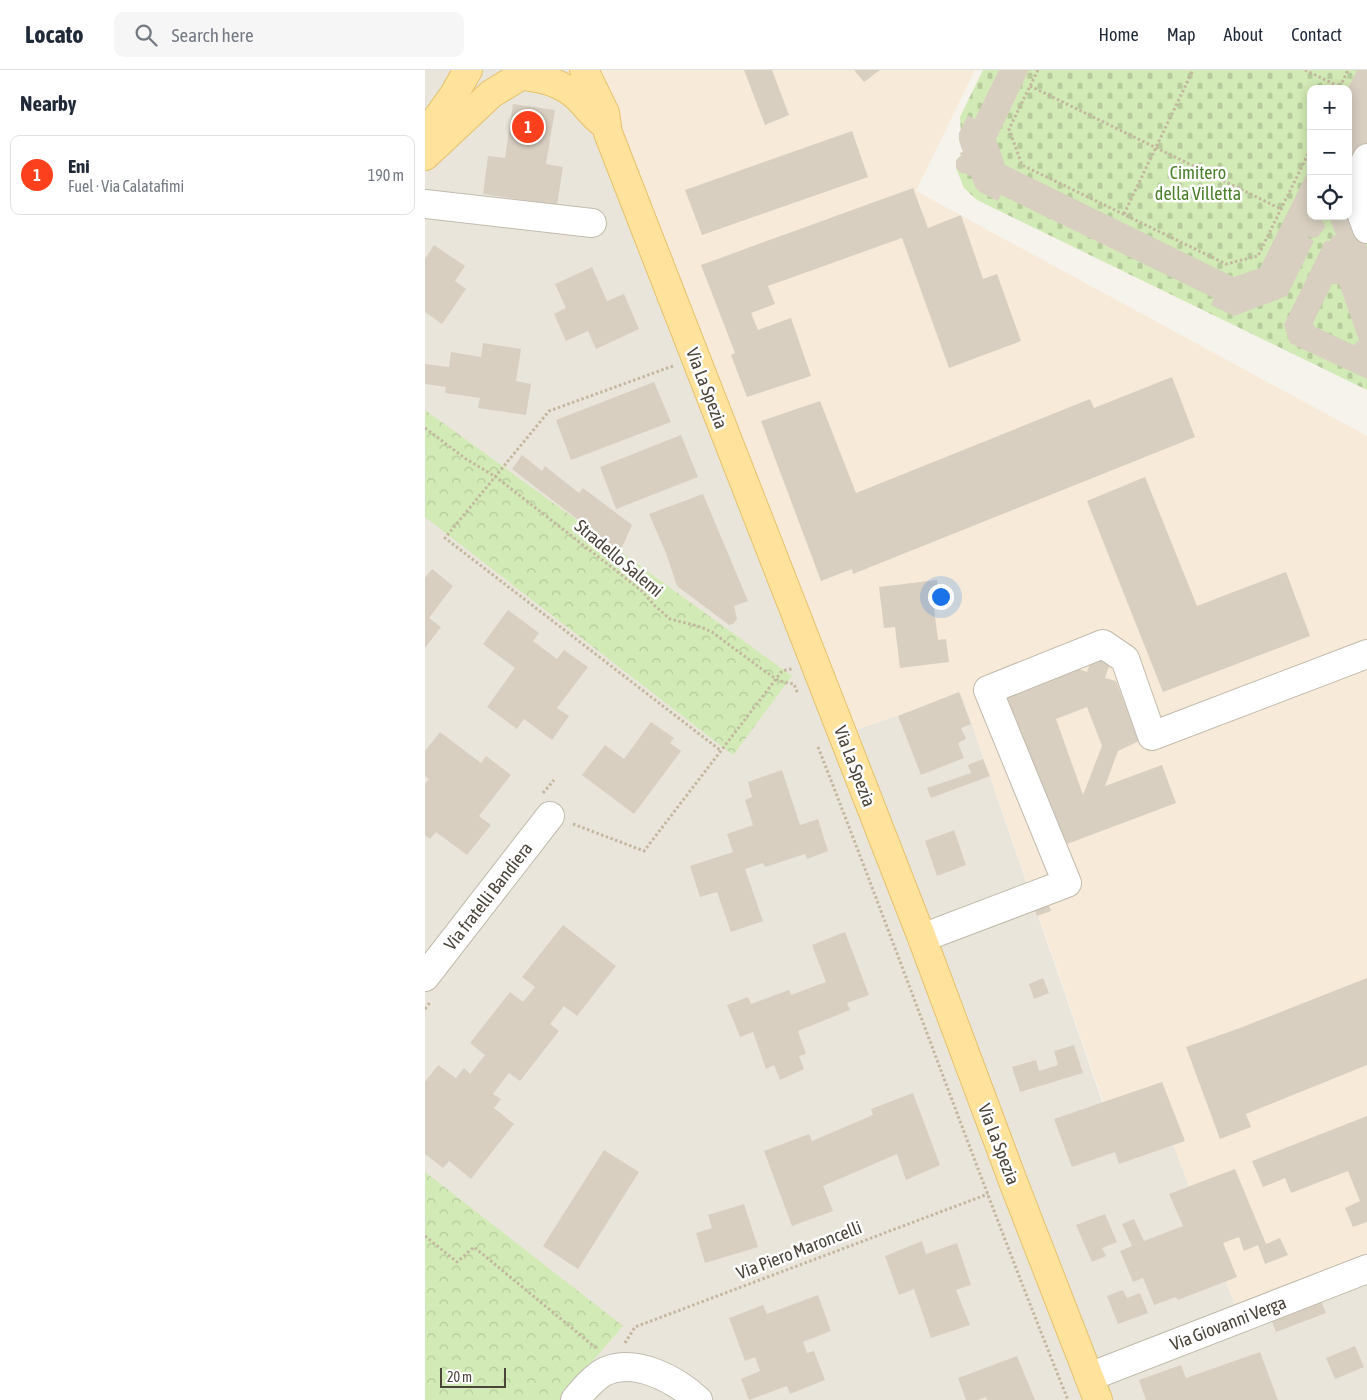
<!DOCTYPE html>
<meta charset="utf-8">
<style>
body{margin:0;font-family:"Asap Condensed",sans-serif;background:#f6f6f7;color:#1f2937}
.controls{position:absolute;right:15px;top:15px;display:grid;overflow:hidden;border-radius:10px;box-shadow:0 2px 12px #0003}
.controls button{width:45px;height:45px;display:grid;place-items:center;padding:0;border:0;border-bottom:1px solid #e0e1e3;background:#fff;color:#1f2937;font:25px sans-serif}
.scale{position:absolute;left:15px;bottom:12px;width:66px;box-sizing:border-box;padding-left:5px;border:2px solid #4b4439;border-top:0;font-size:14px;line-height:18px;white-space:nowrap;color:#4b4439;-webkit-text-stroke:4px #fff;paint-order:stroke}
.you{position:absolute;left:515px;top:526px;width:18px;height:18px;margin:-12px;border:4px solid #fff;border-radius:50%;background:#1a73e8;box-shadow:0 0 0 8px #1a73e833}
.badge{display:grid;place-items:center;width:32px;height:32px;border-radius:50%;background:#fc3f1d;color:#fff;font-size:16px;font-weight:700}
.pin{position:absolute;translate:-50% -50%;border:2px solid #fff;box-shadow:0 1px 5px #0006}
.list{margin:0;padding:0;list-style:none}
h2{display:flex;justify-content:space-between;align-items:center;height:65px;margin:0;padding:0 20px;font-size:21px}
h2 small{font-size:16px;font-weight:400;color:#747a83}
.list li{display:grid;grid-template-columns:32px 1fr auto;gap:15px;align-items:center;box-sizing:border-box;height:80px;margin:0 10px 10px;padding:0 10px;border:1px solid #e0e1e3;border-radius:10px}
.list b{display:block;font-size:19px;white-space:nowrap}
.list p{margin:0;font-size:16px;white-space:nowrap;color:#747a83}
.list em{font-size:16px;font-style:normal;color:#747a83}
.icon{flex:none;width:28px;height:28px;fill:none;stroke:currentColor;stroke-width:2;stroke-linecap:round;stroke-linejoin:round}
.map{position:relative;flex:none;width:942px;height:1330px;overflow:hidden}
header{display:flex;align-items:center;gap:30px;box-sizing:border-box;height:70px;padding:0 25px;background:#fff;border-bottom:1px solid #e0e1e3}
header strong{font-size:24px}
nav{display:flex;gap:28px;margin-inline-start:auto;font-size:18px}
.search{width:350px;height:45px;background:#f6f6f7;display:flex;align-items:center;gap:12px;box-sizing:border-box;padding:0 18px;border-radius:10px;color:#747a83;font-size:19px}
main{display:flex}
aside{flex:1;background:#fff}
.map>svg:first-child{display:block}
.residential{fill:#eae5da}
.commercial{fill:#f7ead8}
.forest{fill:url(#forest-crowns)}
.cemetery{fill:url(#cemetery-stones);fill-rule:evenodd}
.building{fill:#d8cfc1;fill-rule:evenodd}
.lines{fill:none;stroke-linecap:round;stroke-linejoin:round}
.minor-casing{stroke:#c2bbae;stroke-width:30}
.major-casing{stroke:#e6c16a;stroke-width:30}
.path{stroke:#c4b79f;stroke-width:3;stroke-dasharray:2.5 2.5;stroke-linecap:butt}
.minor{stroke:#fff;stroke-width:28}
.major{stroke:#ffe39c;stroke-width:28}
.labels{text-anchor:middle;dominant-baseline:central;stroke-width:5;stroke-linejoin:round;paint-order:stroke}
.park-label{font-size:18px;fill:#4a7f2a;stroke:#fff}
.street-label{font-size:18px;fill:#4b4439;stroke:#fff}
</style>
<header>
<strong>Locato</strong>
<div class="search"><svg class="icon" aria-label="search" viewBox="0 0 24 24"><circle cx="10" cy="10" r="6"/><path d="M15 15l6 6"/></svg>Search here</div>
<nav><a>Home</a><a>Map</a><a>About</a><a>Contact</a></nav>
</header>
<main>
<aside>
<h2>Nearby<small></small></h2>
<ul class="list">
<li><span class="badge">1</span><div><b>Eni</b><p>Fuel · Via Calatafimi</p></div><em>190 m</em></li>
</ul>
</aside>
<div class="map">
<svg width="942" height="1330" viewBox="0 0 942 1330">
<defs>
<pattern id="forest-crowns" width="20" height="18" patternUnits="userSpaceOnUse" patternTransform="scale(1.25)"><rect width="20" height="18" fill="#d2eab5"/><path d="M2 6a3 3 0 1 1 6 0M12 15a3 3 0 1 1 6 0" fill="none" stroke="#b6ca9c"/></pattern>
<pattern id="cemetery-stones" width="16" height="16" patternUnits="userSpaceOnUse" patternTransform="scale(1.25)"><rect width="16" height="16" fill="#d2eab5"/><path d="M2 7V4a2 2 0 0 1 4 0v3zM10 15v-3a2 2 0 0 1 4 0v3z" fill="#b6ca9c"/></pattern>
</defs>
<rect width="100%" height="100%" fill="#f6f3ec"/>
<path class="residential" d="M0,0H142L408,668L536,623L678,1034L729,1025L820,1261L942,1215V1330H0Z"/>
<path class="commercial" d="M142,0H550L491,121L942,366V1215L820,1261L729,1025L679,1034L536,623L408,668Z"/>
<g class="forest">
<path d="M0,340L367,606L308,685L0,447Z"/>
<path d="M0,1102L198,1256L134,1330H0Z"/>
</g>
<path class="cemetery" d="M558,0H942V320L552,130L539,118L531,98V91L533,88L536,86L535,83L538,82L534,70L536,61L535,47ZM886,19H923V146H886Z"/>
<g class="building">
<path d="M319,0H347L364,45L340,55Z"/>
<path d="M429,0H455L439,12Z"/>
<path d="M574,0H604L571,69L580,95L809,207L835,198L886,95V146H898L896,150L899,153L900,157L893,167L887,168L883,166L882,167L889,171L862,226L809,246L786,235L789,228L576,125L573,131L555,122L550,117L546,105L543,106L542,104L536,103L531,98V91L533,88L536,86L535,83L538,82L534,70V63L543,45L550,49Z"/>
<path d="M932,0H942V74L923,112V18Z"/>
<path d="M88,34L130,40L121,94L138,97L132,135L58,124L63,86L80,88Z"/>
<path d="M427,61L443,107L277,165L260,120Z"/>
<path d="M488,118L503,158L536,145L558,209L572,204L596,271L524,298L477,168L343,216L350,234L326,243L333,260L366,248L386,306L322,327L306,285L310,283L276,195Z"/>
<path d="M924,126L942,178V309L865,273L859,255L900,171H905L907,167L911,165L904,146H923ZM907,214H914L934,270L929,275L890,257L888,253Z"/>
<path d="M9,175L40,196L30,211L41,219L17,254L0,242V189Z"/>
<path d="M167,197L182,231L199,224L214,259L171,279L163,261L141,271L129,244L141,238L130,214Z"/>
<path d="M58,273L96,279L91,311L106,314L101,345L53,338L55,328L20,323L21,317L0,314V294L24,297L26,282L56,287Z"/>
<path d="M747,307L770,367L428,504L427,499L396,511L336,351L395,331L431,423L665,329L669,338Z"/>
<path d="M229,312L246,352L146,390L131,350Z"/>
<path d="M256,365L273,407L191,439L175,397Z"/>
<path d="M97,385L117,401L120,396L154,423L158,418L207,455L195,482L87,399Z"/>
<path d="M720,407L772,536L861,502L885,566L738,622L662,431Z"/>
<path d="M278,424L323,531L309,536L312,549L308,554L304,555L252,516L241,483L224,444Z"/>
<path d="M7,499L28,516L4,548L16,557L0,578V508Z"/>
<path d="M512,510L514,530H508L513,570L521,569L524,592L475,598L470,557L459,558L454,517Z"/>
<path d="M83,540L114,563L108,571L132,589L139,580L163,597L132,638L144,646L127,670L99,649L92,659L62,637L90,598L58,574Z"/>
<path d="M668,584L686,591L680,608L691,611L714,671L693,681L680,716L737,695L751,733L634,777L577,622L645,596L662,602ZM662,637L677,676L658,725L631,649Z"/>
<path d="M534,622L546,654L536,658L541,669L533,673L539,688L496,705L473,646Z"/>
<path d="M226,652L249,668L245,673L256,681L209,744L157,705L180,675L199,689Z"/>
<path d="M15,662L56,693L61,686L86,705L54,746L66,755L42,785L11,762L5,769L0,765V714L4,709L0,706V681Z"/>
<path d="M558,689L565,706L506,728L502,718L546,703L543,695Z"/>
<path d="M357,700L375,755L393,749L403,781L382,789L380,784L340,797L338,793L320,799L338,851L306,862L292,822L275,827L265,796L308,782L302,764L328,755L320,730L327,727L323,712Z"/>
<path d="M529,760L541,795L512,806L500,771Z"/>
<path d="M621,827L626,841L612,846L607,833Z"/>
<path d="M138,855L191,896L152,946L139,936L125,954L134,961L95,1011L84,1003L68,1024L76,1029L69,1038L89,1054L46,1109L24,1091L18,1098L0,1084V1012L13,995L31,1008L39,998L45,1004L60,985L45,973L85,922L98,932L110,917L97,907Z"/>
<path d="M420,862L444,925L422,933L425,940L373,961L381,984L374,986L379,999L355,1010L349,995L341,999L328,962L315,967L302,935L323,927L326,934L364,920L366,925L401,912L387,875Z"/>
<path d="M618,908L624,923L609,929L604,914Z"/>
<path d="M942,908V995L821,1044L826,1057L795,1069L761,977L815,958Z"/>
<path d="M649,975L658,1003L595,1022L587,997L611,990L614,1001L633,995L629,981Z"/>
<path d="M737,1012L760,1071L694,1094L690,1082L647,1097L629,1049Z"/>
<path d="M488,1023L515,1095L481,1110L472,1084L398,1116L408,1141L367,1156L339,1081L384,1064L387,1071L448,1045L446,1039Z"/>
<path d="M942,1046V1152L928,1157L920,1138L935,1131L923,1101L866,1123L860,1108L838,1117L827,1091Z"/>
<path d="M179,1080L214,1102L153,1199L118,1176Z"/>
<path d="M810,1099L841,1174L855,1168L863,1185L840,1194L833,1175L819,1181L814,1167L798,1173L812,1207L753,1230L751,1227L729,1235L718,1208L708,1212L695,1181L707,1176L697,1154L709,1149L719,1171L758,1156L744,1124Z"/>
<path d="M319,1134L333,1177L280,1193L271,1163L287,1158L283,1145Z"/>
<path d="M680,1144L692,1172L677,1178L681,1186L667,1192L651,1155Z"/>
<path d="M497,1171L501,1184L532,1173L546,1215L531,1220L545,1255L506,1268L489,1219L474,1225L460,1186Z"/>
<path d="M698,1220L702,1228L715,1223L723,1243L693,1254L682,1226Z"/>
<path d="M393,1225L406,1261L378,1272L382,1283L389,1281L400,1310L365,1324L362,1316L324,1330L316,1309L335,1301L330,1287L320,1291L304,1248L338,1235L342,1244Z"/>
<path d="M896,1231L901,1243L851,1262L846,1249Z"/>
<path d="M930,1276L939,1297L910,1309L901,1288Z"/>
<path d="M835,1282L853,1330H721L714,1310L756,1295L761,1308Z"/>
<path d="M592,1286L610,1330H562L561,1327L553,1330H541L533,1308Z"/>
</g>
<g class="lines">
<defs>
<g id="minor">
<path d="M942,88L927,118L942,159"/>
<path d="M0,134L167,153"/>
<path d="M497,868L642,813L563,620L678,574L700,589L727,666L942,584"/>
<path d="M0,907L125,746"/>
<path d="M664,1307L942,1199"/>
<path d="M150,1330C158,1320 170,1306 181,1301C212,1288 251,1310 273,1330"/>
</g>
<g id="major">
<path d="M159,0L180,43L183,63L497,868L589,1114L673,1330"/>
<path d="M105,7C127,10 144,17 158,33C164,40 169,46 175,51"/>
<path d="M0,65L28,26L43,0"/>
<path d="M0,86L66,24L97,5"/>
</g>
</defs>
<use href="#minor" class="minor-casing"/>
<use href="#major" class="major-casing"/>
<g class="path">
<path d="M613,0L584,59L597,95L801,194L833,186L886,78"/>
<path d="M880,0L915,17"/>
<path d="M605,16L856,139"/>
<path d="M915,17L923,0"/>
<path d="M699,144L768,0"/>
<path d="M248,296L124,341L20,468L295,680"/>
<path d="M0,358L41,389L71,407L217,521L230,536L245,549L276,557L287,562L338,600L354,611L369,614L373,624"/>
<path d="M393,677C478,894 556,1114 643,1330"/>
<path d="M118,723L129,710"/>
<path d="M148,754L219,781L351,609L357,601L367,599"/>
<path d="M0,939L6,931"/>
<path d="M0,1166L32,1192L49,1177L171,1278"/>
<path d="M200,1273L210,1257L563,1124"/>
</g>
<use href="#minor" class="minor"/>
<use href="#major" class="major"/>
</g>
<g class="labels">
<g class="park-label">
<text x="773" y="102">Cimitero<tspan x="773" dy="21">della Villetta</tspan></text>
</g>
<g class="street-label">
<text transform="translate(282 318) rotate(69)">Via La Spezia</text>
<text transform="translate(194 488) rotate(40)">Stradello Salemi</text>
<text transform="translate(430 696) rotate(69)">Via La Spezia</text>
<text transform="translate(63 826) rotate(-52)">Via fratelli Bandiera</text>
<text transform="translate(574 1074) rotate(69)">Via La Spezia</text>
<text transform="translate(374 1180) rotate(-21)">Via Piero Maroncelli</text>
<text transform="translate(803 1253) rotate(-21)">Via Giovanni Verga</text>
</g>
</g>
</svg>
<div class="controls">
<button>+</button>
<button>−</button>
<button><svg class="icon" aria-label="locate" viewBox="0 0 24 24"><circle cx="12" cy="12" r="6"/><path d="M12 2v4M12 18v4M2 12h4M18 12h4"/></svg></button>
</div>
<div class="scale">20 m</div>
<div class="you"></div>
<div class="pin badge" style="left:103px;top:57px">1</div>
</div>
</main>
